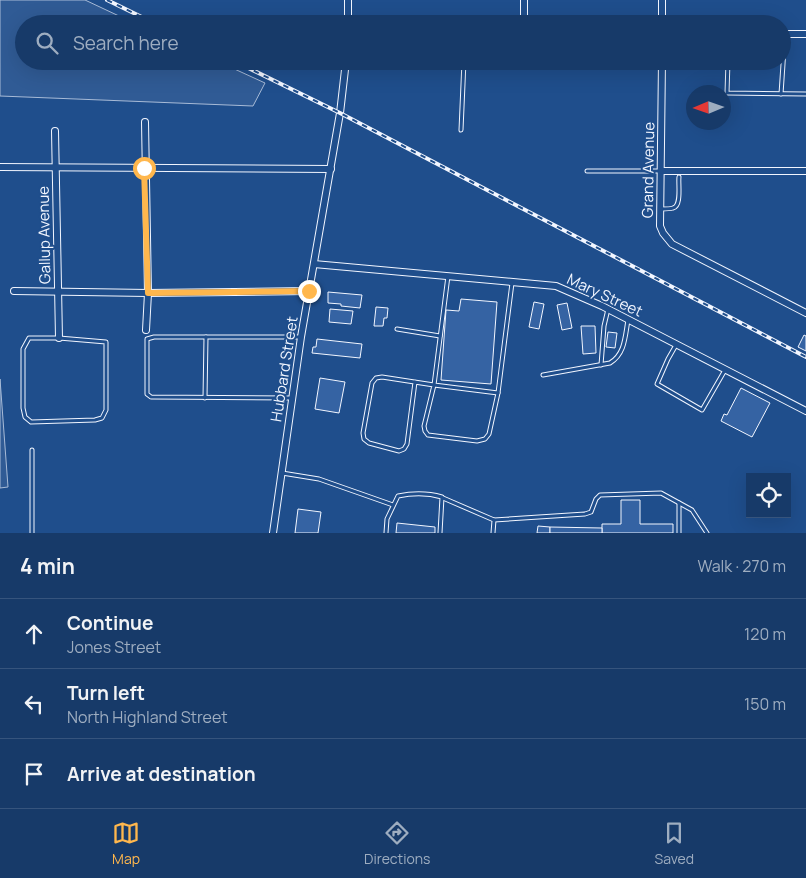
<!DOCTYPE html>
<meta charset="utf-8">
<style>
body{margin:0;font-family:Manrope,sans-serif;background:#244571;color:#f1f3f6}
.controls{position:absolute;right:15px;bottom:15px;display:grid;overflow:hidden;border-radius:0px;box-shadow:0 5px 20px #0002}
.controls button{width:45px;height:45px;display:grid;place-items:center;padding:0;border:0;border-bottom:1px solid #36547d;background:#173a69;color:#f1f3f6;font:25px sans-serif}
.compass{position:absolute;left:686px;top:85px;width:45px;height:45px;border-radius:50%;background:#173a69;box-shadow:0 5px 20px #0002;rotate:268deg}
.stop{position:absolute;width:15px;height:15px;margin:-11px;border:4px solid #ffb74d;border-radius:50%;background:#fff}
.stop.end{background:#ffb74d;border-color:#fff;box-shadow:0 1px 5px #0008}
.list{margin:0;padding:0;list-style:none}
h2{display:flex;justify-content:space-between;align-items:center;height:65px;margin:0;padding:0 20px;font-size:21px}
h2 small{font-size:16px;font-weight:400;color:#9eadc0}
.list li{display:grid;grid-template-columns:32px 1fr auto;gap:15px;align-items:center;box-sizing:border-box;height:70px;padding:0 20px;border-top:1px solid #36547d}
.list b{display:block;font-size:19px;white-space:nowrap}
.list p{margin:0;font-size:16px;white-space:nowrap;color:#9eadc0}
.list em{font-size:16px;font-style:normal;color:#9eadc0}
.icon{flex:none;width:28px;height:28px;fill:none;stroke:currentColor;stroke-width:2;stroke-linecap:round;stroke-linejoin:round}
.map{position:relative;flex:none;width:806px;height:533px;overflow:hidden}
.search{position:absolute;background:#173a69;box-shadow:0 5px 20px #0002;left:15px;right:15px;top:15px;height:55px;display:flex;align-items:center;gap:12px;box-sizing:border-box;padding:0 18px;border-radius:28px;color:#9eadc0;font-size:19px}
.sheet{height:275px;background:#173a69}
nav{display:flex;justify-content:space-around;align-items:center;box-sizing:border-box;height:70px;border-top:1px solid #36547d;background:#173a69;font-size:14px;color:#9eadc0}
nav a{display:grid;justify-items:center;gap:2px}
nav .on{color:#ffb74d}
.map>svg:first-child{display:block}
.built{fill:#305b95;stroke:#a8bbd7}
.building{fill:#3563a3;stroke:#f2f6ff}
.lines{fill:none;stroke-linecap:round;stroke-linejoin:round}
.service-casing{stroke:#f2f6ff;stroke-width:5}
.minor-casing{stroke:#f2f6ff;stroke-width:8}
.service{stroke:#1f4e8c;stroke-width:3}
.minor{stroke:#1f4e8c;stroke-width:6}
.rail-casing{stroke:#f2f6ff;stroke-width:4}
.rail{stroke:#1f4e8c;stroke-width:2;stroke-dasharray:5.5;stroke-linecap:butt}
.route{stroke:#ffb74d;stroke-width:6}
.labels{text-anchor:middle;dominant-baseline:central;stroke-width:4;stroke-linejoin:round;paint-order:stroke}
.street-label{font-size:15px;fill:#f2f6ff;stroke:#1f4e8c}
</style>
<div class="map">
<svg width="806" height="533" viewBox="0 0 806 533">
<rect width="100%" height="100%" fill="#1f4e8c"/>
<g class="built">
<path d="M0,0H85L136,24H24V61H217L265,83L253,106L0,96Z"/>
<path d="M0,379L8,487L0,488Z"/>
</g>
<g class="building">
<path d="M328,292L362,295L360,308L341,306V304L328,303Z"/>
<path d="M461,299L497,302L491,384L441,380L446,310L459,311Z"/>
<path d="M534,302L544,304L539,329L529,327Z"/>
<path d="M567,303L572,328L562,330L557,305Z"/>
<path d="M376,307L388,308L387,318H384L383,326H374Z"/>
<path d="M330,309L353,311L351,324L329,322Z"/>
<path d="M581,326H595L596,353L583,354Z"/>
<path d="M608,332L617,333L615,348L606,347Z"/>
<path d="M804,335L806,336V351L798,347Z"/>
<path d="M317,339L362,344L360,358L312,353L313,347H316Z"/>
<path d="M320,378L345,382L339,413L315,409Z"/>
<path d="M741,388L770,403L752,437L721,421L724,414L727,415Z"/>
<path d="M621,500H640V524H673V533H602V524H621Z"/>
<path d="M298,509L321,512L318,533H295Z"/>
<path d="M397,523L435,527V533H396Z"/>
<path d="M538,526L550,527V533H537Z"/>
<path d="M550,527L602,528V533H550Z"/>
</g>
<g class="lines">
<defs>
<g id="service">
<path d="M728,61L727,93L806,94"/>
<path d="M781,94L785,34"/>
<path d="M461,130L464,61"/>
<path d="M587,171H660"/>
<path d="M661,209C664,209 670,209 673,208C682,206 678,184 679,177"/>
<path d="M448,276L434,385L498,393L512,283"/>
<path d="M397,329L440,336"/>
<path d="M29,338H59L106,342V410L102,418L95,420L31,422L25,417L23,408V349Z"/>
<path d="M676,345L668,359L657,384L702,410L725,370"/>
<path d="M601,365L604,326L608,309"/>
<path d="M543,375L610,363C625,354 625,337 628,320"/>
<path d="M415,382L407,444L404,449L399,451L369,443L364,439L363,433L372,383L376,378L382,377L434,385L424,426L425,431L428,435L477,441L485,439L489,434L498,393"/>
<path d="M205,398L206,337"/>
<path d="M291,398L151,397L147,394V339L154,337H301"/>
<path d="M32,450V533"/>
<path d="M282,473L319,479L393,505"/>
<path d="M443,498L494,520L493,533"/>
<path d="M494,520L585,514L591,512L596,499L600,495L661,493L692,510L707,533"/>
<path d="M386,533L387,519L398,496C413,493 428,493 442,497L440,533"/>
<path d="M679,533V503"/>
</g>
<g id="minor">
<path d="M348,0V24"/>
<path d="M524,24V0"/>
<path d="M662,24V0"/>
<path d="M782,34H806"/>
<path d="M662,61L660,226L663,233L672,244L806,313"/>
<path d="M145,122L148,293L146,330"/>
<path d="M55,131L59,338"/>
<path d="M0,167L331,169"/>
<path d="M661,171H806"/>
<path d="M314,264L556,286L602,306L806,411"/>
<path d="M14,291L148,293L309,291"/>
<path d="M273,533L301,337L340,113L346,61"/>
</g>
</defs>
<use href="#service" class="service-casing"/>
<use href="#minor" class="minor-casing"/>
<use href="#service" class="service"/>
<use href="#minor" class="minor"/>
<defs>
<g id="rail">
<path d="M107,0L156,24"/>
<path d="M234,61L340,113L806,357"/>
</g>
</defs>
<use href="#rail" class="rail-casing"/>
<use href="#rail" class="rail"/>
</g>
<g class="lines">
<path class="route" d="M144,168L148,293L309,291"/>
</g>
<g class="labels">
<g class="street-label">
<text transform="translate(648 170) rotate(-89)">Grand Avenue</text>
<text transform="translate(44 235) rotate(-91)">Gallup Avenue</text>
<text transform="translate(605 295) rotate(25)">Mary Street</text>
<text transform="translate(284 369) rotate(-81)">Hubbard Street</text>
</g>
</g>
</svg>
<div class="controls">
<button><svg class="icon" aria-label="locate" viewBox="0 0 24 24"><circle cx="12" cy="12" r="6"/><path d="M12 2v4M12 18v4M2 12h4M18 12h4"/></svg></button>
</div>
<svg class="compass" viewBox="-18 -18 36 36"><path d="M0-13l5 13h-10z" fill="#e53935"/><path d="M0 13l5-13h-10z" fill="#9eadc0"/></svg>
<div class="stop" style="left:144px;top:168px"></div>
<div class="stop end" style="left:309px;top:291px"></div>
<div class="search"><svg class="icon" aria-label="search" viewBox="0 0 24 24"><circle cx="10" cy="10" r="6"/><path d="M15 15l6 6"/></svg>Search here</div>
</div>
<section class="sheet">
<h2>4 min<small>Walk · 270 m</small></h2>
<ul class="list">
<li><svg class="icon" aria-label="ahead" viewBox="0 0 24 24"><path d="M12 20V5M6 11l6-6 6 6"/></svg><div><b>Continue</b><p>Jones Street</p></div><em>120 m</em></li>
<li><svg class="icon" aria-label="left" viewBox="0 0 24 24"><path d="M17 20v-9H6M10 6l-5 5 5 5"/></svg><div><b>Turn left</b><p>North Highland Street</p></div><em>150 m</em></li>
<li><svg class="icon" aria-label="arrive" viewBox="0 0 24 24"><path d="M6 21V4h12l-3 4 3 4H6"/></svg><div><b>Arrive at destination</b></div></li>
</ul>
</section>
<nav>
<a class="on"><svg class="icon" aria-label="map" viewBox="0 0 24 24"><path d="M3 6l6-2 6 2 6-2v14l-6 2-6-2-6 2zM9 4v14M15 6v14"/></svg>Map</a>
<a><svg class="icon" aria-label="directions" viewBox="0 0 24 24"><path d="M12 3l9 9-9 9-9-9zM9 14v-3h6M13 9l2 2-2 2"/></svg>Directions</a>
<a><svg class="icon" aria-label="saved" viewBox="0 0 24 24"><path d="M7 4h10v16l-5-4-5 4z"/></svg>Saved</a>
</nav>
